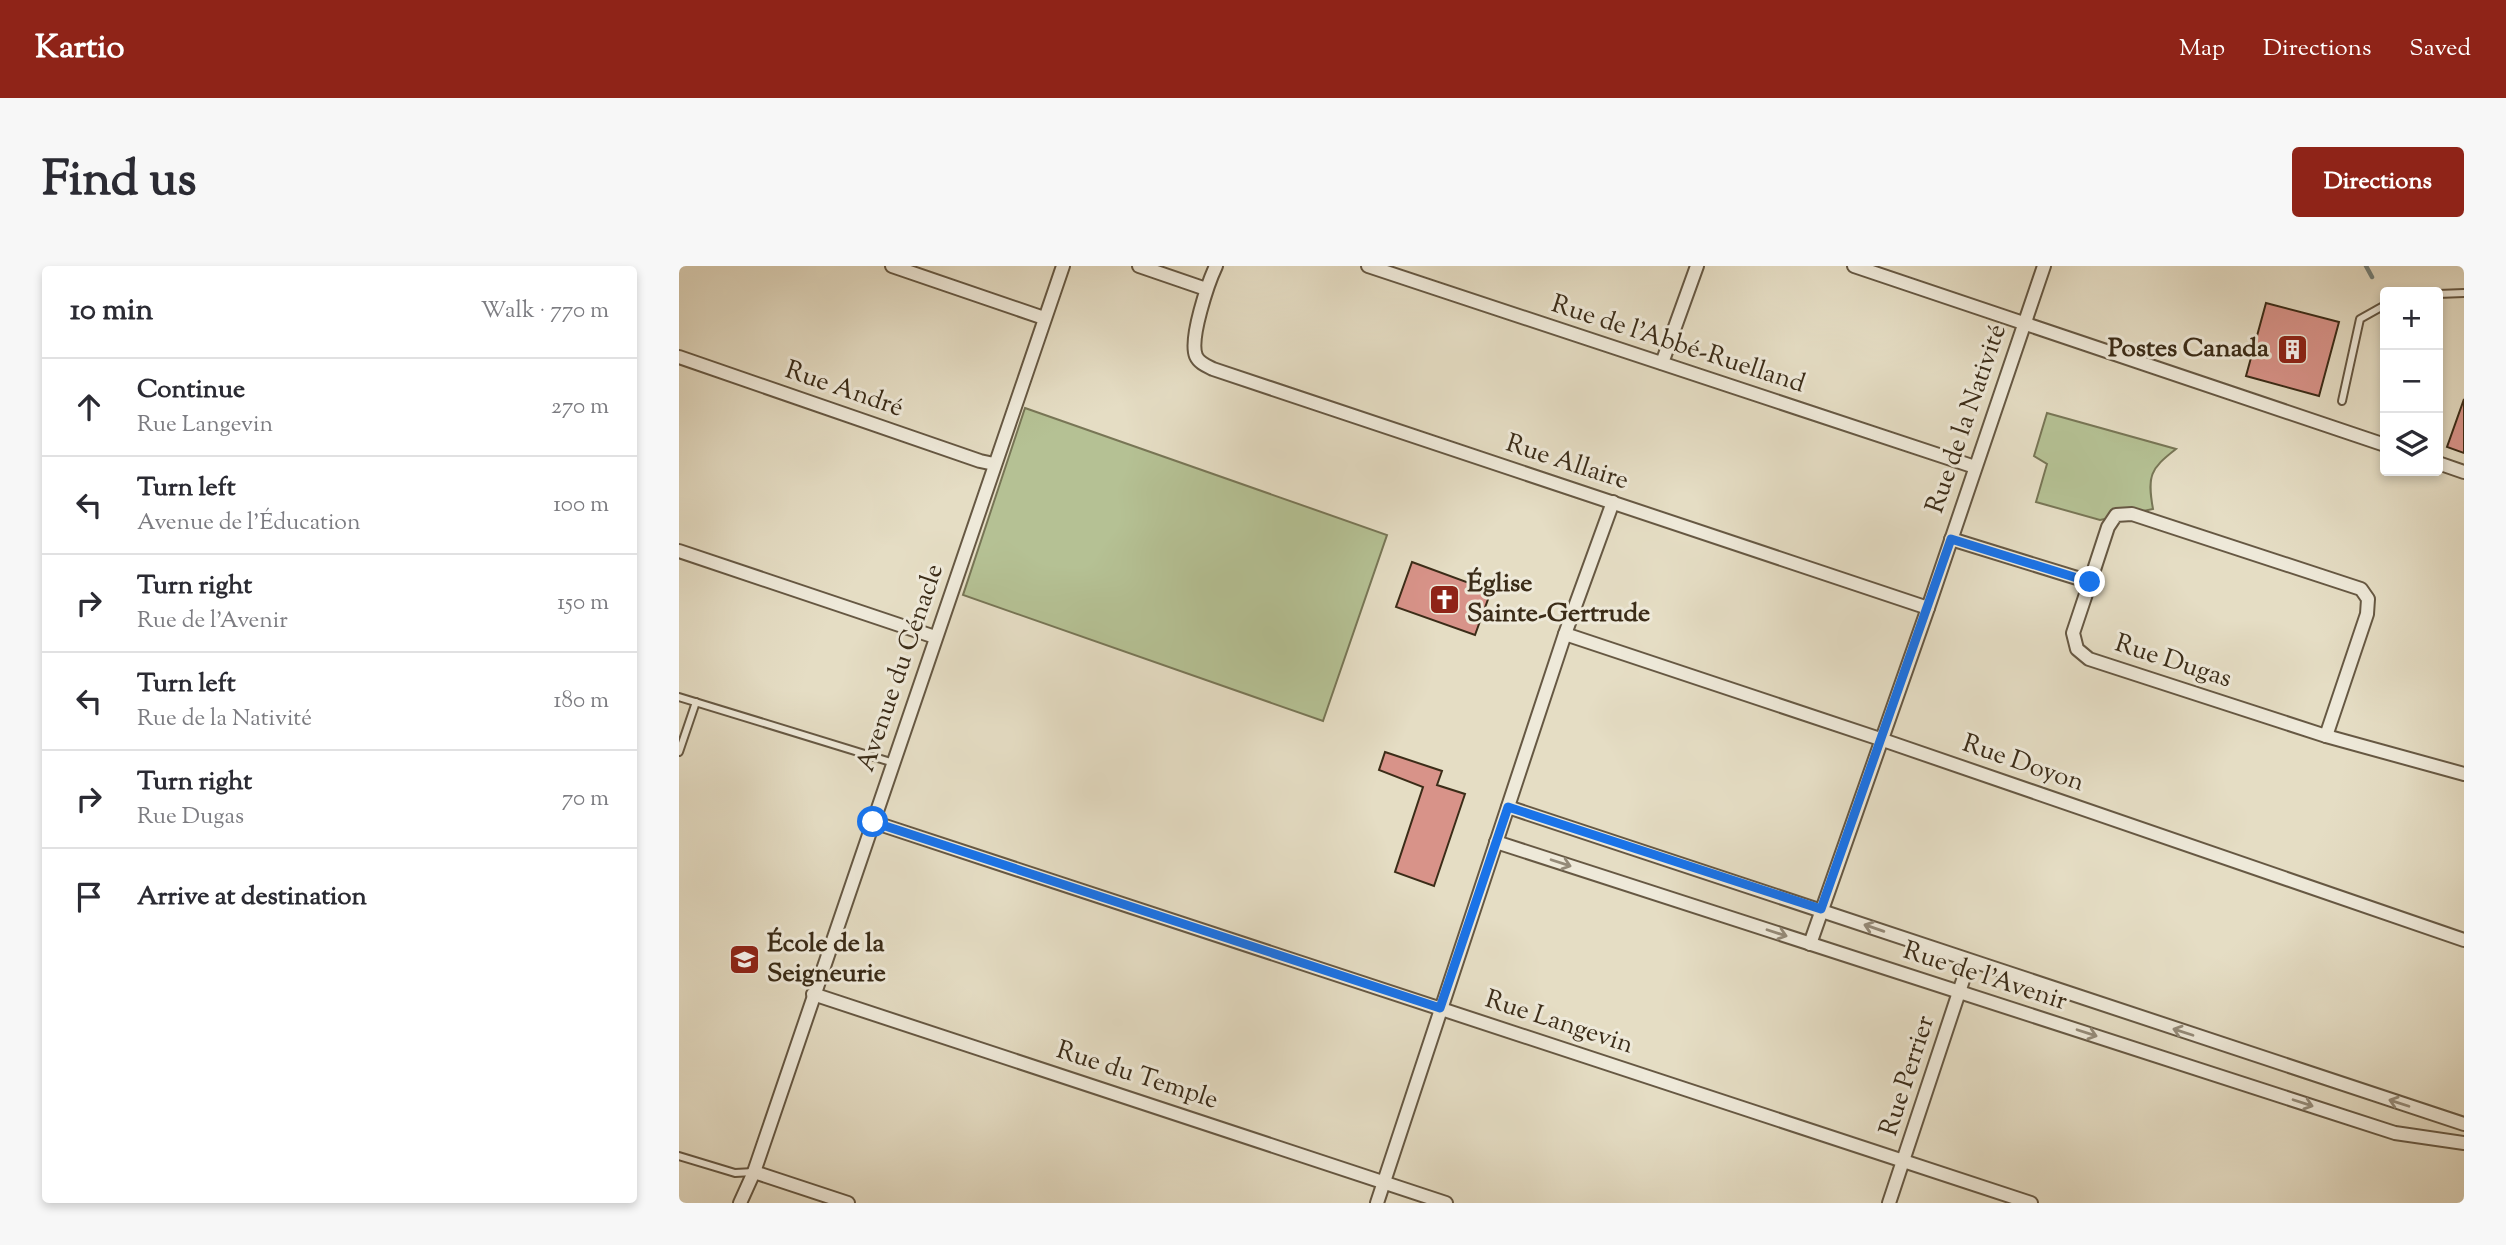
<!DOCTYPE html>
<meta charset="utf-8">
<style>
body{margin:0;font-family:"Sorts Mill Goudy",serif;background:#f7f7f7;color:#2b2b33}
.controls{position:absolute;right:21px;top:21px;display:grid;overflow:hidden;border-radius:7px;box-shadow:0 4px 10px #0003}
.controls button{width:63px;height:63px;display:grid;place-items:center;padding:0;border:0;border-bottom:2px solid #e1e1e2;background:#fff;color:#2b2b33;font:35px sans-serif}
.stop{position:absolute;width:21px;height:21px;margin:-16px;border:5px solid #1a73e8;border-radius:50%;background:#fff}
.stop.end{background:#1a73e8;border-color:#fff;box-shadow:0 2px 7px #0008}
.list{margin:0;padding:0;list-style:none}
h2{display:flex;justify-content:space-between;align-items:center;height:91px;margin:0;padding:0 28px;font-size:30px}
h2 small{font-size:23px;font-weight:400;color:#7c7c81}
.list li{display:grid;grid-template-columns:46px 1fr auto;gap:21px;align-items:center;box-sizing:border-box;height:98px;padding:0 28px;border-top:2px solid #e1e1e2}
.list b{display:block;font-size:26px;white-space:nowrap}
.list p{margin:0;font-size:23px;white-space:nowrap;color:#7c7c81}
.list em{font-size:23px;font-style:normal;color:#7c7c81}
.icon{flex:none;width:38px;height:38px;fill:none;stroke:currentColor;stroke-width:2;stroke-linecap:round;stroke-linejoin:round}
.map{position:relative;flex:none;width:1785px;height:937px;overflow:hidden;border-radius:7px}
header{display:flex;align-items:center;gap:42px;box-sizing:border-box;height:98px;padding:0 35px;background:#8f2418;color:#fff}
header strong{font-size:33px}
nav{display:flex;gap:38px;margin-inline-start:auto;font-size:24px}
.intro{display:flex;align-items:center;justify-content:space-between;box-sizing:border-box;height:168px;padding:0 42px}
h1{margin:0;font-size:49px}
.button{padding:18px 32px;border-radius:7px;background:#8f2418;color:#fff;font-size:24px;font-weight:700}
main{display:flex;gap:42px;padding:0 42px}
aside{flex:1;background:#fff;border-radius:7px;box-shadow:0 4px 10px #0003}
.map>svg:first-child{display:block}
.green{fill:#b5c194;stroke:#787656;stroke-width:2}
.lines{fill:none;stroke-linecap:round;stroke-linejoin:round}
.stream{stroke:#73817b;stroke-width:4.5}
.building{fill:#d89389;stroke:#3b2c18;stroke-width:2}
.lane-casing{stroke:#665843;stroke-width:10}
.street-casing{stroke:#665843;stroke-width:16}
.lane{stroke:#eee9d9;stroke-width:6}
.street{stroke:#eee9d9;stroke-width:12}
.oneway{stroke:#948a78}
.route{stroke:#1a73e8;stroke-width:9}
.labels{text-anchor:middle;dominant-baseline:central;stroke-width:6;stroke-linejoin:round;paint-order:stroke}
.street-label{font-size:26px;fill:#3b2c18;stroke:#eee9d9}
.poi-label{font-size:26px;font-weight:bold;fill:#3b2c18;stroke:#eee9d9;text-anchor:start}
</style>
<header>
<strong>Kartio</strong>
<nav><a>Map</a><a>Directions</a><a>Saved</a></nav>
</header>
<div class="intro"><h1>Find us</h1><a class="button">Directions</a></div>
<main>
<aside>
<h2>10 min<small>Walk · 770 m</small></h2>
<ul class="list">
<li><svg class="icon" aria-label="ahead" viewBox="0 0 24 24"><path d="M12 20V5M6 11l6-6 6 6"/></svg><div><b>Continue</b><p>Rue Langevin</p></div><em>270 m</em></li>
<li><svg class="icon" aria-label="left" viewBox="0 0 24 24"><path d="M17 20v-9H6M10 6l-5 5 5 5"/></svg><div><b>Turn left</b><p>Avenue de l'Éducation</p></div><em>100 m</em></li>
<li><svg class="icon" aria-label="right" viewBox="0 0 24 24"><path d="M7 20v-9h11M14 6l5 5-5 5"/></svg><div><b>Turn right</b><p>Rue de l'Avenir</p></div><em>150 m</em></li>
<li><svg class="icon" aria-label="left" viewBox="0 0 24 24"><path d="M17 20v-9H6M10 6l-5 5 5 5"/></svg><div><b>Turn left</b><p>Rue de la Nativité</p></div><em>180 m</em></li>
<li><svg class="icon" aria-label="right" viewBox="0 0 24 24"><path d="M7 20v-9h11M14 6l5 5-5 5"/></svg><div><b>Turn right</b><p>Rue Dugas</p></div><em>70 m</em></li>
<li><svg class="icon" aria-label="arrive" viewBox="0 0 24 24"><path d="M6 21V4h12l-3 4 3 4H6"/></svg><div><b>Arrive at destination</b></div></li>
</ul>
</aside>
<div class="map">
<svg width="1785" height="937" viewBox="0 0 1785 937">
<rect width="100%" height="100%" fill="#e5ddc4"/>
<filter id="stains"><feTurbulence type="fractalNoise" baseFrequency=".00286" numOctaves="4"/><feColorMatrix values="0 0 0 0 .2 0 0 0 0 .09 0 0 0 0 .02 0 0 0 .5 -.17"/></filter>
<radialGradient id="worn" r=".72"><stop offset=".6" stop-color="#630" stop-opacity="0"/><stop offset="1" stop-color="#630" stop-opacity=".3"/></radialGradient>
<g class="green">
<path d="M346,142L708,269L644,455L284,329Z"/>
<path d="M1368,147L1497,183C1471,203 1468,210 1474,243L1421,254L1357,236L1368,198L1355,190Z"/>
</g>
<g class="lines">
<path class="stream" d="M1687,0L1693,11"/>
</g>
<g class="building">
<path d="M1587,37L1660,56L1640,130L1567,110Z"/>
<path d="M1785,133V187L1768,181Z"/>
<path d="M733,296L812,325L796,369L717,341Z"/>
<path d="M706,486L763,505L758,519L786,528L755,620L716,606L744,521L700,504Z"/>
</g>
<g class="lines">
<defs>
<g id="lane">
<path d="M1759,28L1785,27"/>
<path d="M1663,135L1681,53L1706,39"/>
<path d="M0,431L215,497"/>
<path d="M0,486L17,436"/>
<path d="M0,890L56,907L75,906"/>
</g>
<g id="street">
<path d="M213,0L365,52"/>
<path d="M460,0L527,23"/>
<path d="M537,0C529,17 510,73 517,90C520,97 528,100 534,103L1249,342"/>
<path d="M689,0L1296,201"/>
<path d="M1175,0L1706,179"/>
<path d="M0,91L301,195L315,198"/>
<path d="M983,97L1018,0"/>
<path d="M1759,197L1785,206"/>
<path d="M1272,273L1411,316L1394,367L1398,383L1410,393L1647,470L1785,508"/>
<path d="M0,285L256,371"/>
<path d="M1411,316L1429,261L1437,249L1453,248L1682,323L1689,333L1688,348L1647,470"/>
<path d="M886,368L1201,473L1785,674"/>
<path d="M829,541C1148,646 1466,753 1785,858"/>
<path d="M194,556L1352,937"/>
<path d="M817,576L1716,867L1785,877"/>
<path d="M1131,678L1249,342L1365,0"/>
<path d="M134,728L767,937"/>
<path d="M75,906L169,937"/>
<path d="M61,937L75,906L384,0"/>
<path d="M698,937L886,368L934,236"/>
<path d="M1210,937L1290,696"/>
</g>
</defs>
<use href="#lane" class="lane-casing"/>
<use href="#street" class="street-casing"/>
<use href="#lane" class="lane"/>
<use href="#street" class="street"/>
</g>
<defs><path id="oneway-shaft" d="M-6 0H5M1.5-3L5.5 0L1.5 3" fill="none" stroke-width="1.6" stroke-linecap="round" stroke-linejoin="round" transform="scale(1.75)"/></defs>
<g class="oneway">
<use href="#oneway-shaft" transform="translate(882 597) rotate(18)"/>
<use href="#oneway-shaft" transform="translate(1195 662) rotate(-161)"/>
<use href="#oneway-shaft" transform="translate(1098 667) rotate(18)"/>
<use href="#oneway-shaft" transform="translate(1504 766) rotate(-162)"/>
<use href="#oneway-shaft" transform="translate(1408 767) rotate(18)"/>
<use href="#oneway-shaft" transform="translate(1624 837) rotate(18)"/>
<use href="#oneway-shaft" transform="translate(1720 837) rotate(-162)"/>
</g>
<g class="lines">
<path class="route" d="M194,556L761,742L829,541L1142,643L1272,273L1411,316"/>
</g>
<defs>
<symbol id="building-square" viewBox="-11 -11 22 22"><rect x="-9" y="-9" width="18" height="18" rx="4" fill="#8f2418" stroke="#eee9d9"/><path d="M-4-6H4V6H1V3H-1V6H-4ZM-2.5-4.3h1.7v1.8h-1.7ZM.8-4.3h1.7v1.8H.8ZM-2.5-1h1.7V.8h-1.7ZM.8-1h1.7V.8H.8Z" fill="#fff"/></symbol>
<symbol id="church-square" viewBox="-11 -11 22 22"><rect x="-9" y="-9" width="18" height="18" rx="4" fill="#8f2418" stroke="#eee9d9"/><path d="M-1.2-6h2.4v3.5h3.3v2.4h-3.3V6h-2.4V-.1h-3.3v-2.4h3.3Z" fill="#fff"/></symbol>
<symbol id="school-square" viewBox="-11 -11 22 22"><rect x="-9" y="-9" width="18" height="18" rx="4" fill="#8f2418" stroke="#eee9d9"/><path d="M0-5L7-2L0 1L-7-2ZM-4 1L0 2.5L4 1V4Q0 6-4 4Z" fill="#fff"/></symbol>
</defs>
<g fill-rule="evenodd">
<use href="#building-square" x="1596" y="66" width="35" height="35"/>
<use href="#church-square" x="748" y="316" width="35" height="35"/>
<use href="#school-square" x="48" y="676" width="35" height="35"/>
</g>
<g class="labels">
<g class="street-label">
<text transform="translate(999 79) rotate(18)">Rue de l'Abbé-Ruelland</text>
<text transform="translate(165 124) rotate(19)">Rue André</text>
<text transform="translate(1288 153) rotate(-71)">Rue de la Nativité</text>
<text transform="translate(888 197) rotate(18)">Rue Allaire</text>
<text transform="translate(1494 396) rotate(18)">Rue Dugas</text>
<text transform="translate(222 402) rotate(-71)">Avenue du Cénacle</text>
<text transform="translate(1344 498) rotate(19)">Rue Doyon</text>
<text transform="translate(1306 711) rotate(18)">Rue de l'Avenir</text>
<text transform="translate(880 757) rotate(18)">Rue Langevin</text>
<text transform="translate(458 810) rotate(18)">Rue du Temple</text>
<text transform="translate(1229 810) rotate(-72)">Rue Perrier</text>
</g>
<g class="poi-label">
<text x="1590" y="83" text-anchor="end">Postes Canada</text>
<text x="788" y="318">Église<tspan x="788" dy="30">Sainte-Gertrude</tspan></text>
<text x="88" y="678">École de la<tspan x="88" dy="30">Seigneurie</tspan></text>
</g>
</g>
<rect width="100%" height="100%" filter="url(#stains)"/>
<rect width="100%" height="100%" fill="url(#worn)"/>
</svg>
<div class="controls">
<button>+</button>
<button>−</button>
<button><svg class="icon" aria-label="layers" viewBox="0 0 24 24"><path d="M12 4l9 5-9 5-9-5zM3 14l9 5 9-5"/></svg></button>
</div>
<div class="stop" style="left:194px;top:556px"></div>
<div class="stop end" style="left:1411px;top:316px"></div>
</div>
</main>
